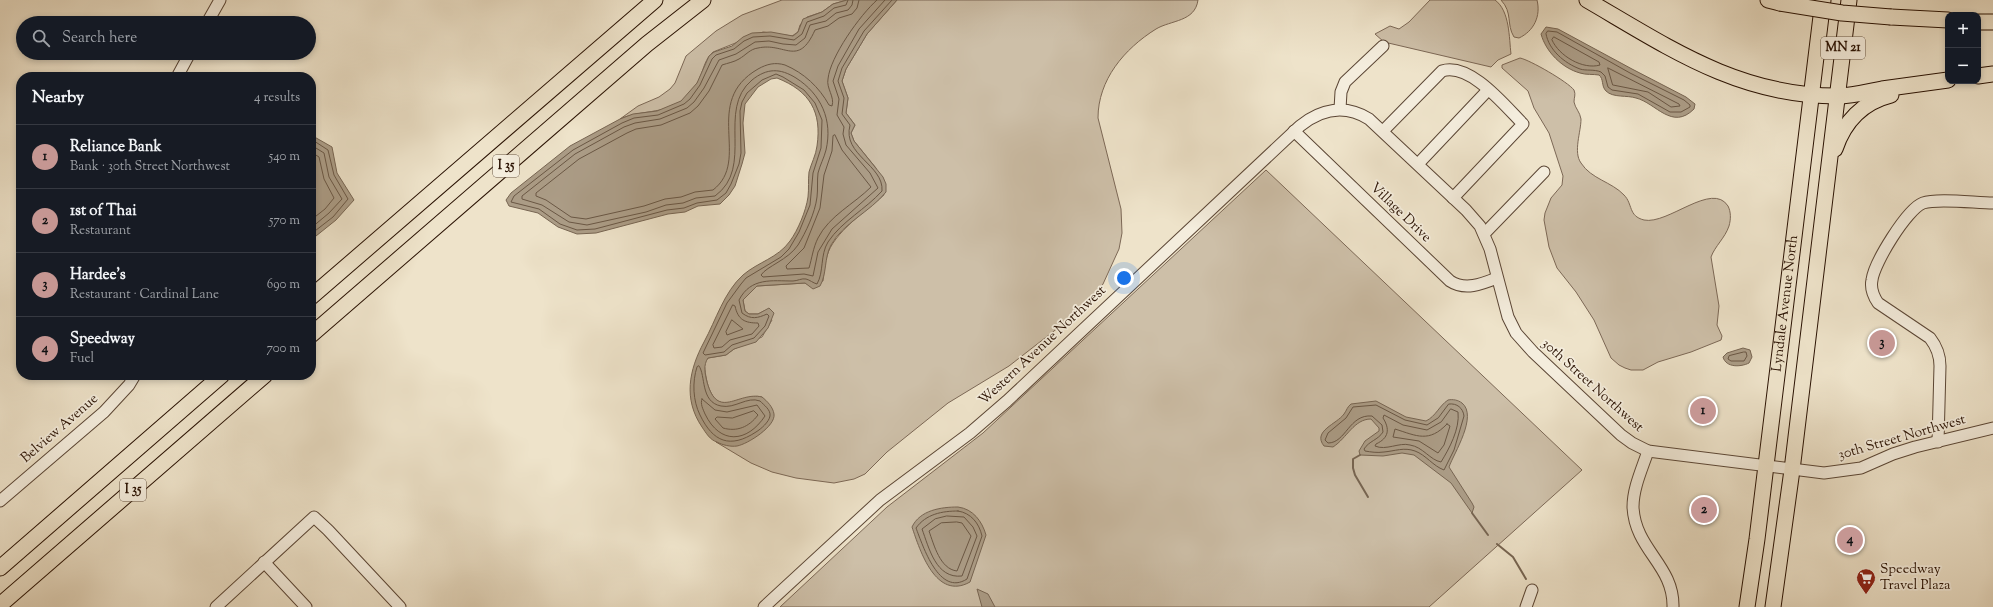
<!DOCTYPE html>
<meta charset="utf-8">
<style>
body{margin:0;font-family:"Sorts Mill Goudy",serif;background:#20242c;color:#f1f3f6}
.controls{position:absolute;right:12px;top:12px;display:grid;overflow:hidden;border-radius:8px;box-shadow:0 2px 6px #0003}
.controls button{width:36px;height:36px;display:grid;place-items:center;padding:0;border:0;border-bottom:1px solid #363941;background:#171b24;color:#f1f3f6;font:20px sans-serif}
.you{position:absolute;left:1124px;top:278px;width:14px;height:14px;margin:-10px;border:3px solid #fff;border-radius:50%;background:#1a73e8;box-shadow:0 0 0 6px #1a73e833}
.badge{display:grid;place-items:center;width:26px;height:26px;border-radius:50%;background:#c59692;color:#111;font-size:13px;font-weight:700}
.pin{position:absolute;translate:-50% -50%;border:2px solid #fff;box-shadow:0 1px 4px #0006}
.list{margin:0;padding:0;list-style:none}
h2{display:flex;justify-content:space-between;align-items:center;height:52px;margin:0;padding:0 16px;font-size:17px}
h2 small{font-size:13px;font-weight:400;color:#9ea1a6}
.list li{display:grid;grid-template-columns:26px 1fr auto;gap:12px;align-items:center;box-sizing:border-box;height:64px;padding:0 16px;border-top:1px solid #363941}
.list b{display:block;font-size:15px;white-space:nowrap}
.list p{margin:0;font-size:13px;white-space:nowrap;color:#9ea1a6}
.list em{font-size:13px;font-style:normal;color:#9ea1a6}
.icon{flex:none;width:22px;height:22px;fill:none;stroke:currentColor;stroke-width:2;stroke-linecap:round;stroke-linejoin:round}
.map{position:relative;flex:none;width:1993px;height:607px;overflow:hidden}
.search{position:absolute;background:#171b24;box-shadow:0 2px 6px #0003;left:16px;top:16px;width:300px;height:44px;display:flex;align-items:center;gap:10px;box-sizing:border-box;padding:0 14px;border-radius:22px;color:#9ea1a6;font-size:15px}
.panel{position:absolute;background:#171b24;box-shadow:0 2px 6px #0003;left:16px;top:72px;width:300px;height:308px;border-radius:16px}
.map>svg:first-child{display:block}
.green{fill:#cdbfa8;stroke:#7c6856}
.water{fill:#ab9c86;stroke:#776552}
.lines{fill:none;stroke-linecap:round;stroke-linejoin:round}
.shore{stroke:#6a5744;stroke-width:1}
.stream{stroke:#776552;stroke-width:2}
.minor-casing{stroke:#5b4635;stroke-width:13}
.highway-casing{stroke:#2a1203;stroke-width:17}
.minor{stroke:#f4eddd;stroke-width:11}
.highway{stroke:#eee3ca;stroke-width:15}
.highway-bridge-casing{stroke:#2a1203;stroke-width:17;stroke-linecap:butt}
.highway-bridge{stroke:#eee3ca;stroke-width:15}
.labels{text-anchor:middle;dominant-baseline:central;stroke-width:3.5;stroke-linejoin:round;paint-order:stroke}
.shield{fill:#f4eddd;stroke:#675444;stroke-width:1}
.shield-label{font-size:13px;font-weight:bold;fill:#2a1203}
.street-label{font-size:14px;fill:#2a1203;stroke:#f4eddd}
.poi-label{font-size:14px;fill:#2a1203;stroke:#f4eddd;text-anchor:start}
</style>
<div class="map">
<svg width="1993" height="607" viewBox="0 0 1993 607">
<rect width="100%" height="100%" fill="#eee3ca"/>
<filter id="stains"><feTurbulence type="fractalNoise" baseFrequency=".005" numOctaves="4"/><feColorMatrix values="0 0 0 0 .2 0 0 0 0 .09 0 0 0 0 .02 0 0 0 .5 -.17"/></filter>
<radialGradient id="worn" r=".72"><stop offset=".6" stop-color="#630" stop-opacity="0"/><stop offset="1" stop-color="#630" stop-opacity=".3"/></radialGradient>
<g class="green">
<path d="M782,0H847L833,4L822,12L807,17L800,25L798,32L792,36L763,32L713,52C705,59 704,68 700,77C698,83 693,89 688,95C672,115 641,109 620,119L638,106L659,97L670,89L675,83L686,56L716,31L742,15Z"/>
<path d="M897,0H1198C1195,22 1171,20 1156,29C1124,49 1098,80 1098,118L1121,209L1122,233L1119,249L1103,284L1089,303L1072,317L1009,366L948,403L887,452L865,474L854,479L834,483L796,478L772,472L751,463L716,442C736,448 756,440 770,424L762,397C750,394 741,402 729,403C708,406 706,377 704,363L708,358L726,355L734,349L762,337L772,320L764,311L758,314H749L745,311L743,300L757,286L805,283L811,286L823,281C824,273 824,264 827,256C833,233 866,211 884,195L876,168L854,141L851,133L855,125L846,113L848,98L842,81L846,69L867,34Z"/>
<path d="M1430,0H1495C1510,11 1509,38 1511,54L1498,60L1491,67L1384,42L1375,34L1390,26L1399,29L1409,22Z"/>
<path d="M1501,0H1537C1541,16 1534,31 1519,38L1514,37C1506,24 1513,13 1501,0Z"/>
<path d="M1520,58C1530,60 1568,82 1574,90C1576,95 1574,97 1574,102C1575,108 1580,112 1581,119C1581,132 1573,152 1581,163C1591,179 1612,182 1624,195C1633,204 1628,216 1644,220C1668,225 1712,181 1728,206C1731,212 1731,219 1729,226C1725,238 1715,246 1711,257L1719,306L1717,325L1722,336L1721,340L1691,352L1658,362L1643,370H1631L1625,368L1619,365L1611,358L1594,320L1576,292L1557,268L1549,247L1544,220L1545,213L1551,198L1562,185L1563,176L1549,133L1534,108L1528,91L1502,68V65Z"/>
<path d="M1266,170L1582,470L1429,607H780L887,507L983,433Z"/>
</g>
<g class="water">
<path d="M847,0H897L867,34L846,69L842,81L848,98L846,113L855,125L851,133L854,141L883,177L886,184V192C870,212 843,223 831,245C824,258 827,274 820,286L813,289L805,283L757,286L743,300L745,311L749,314H758L769,308L774,313L768,328L756,342L734,349L726,355L708,358C703,365 705,374 707,382C718,421 738,391 762,397C767,401 773,407 774,414C776,426 748,444 737,446C731,447 722,445 717,442C710,440 706,433 702,427C683,399 689,370 704,342C716,320 724,292 743,275C758,262 778,258 790,241C798,230 806,211 808,197C809,189 808,180 809,172C811,164 816,155 817,146C822,112 810,91 777,78L771,79L758,87L745,104L743,123L745,153L742,164L735,186L729,195L720,204L698,206L685,212L668,214L596,233L577,234L558,227L538,213L509,206L506,200L511,193L570,146L620,119L633,114L657,111L681,101L697,83L709,56L714,52L732,46L743,37L752,33L771,32L793,36L798,32L803,19L822,12L833,4Z"/>
<path d="M1546,27L1558,29L1632,69L1686,97L1695,104L1694,109C1672,131 1656,103 1636,98C1627,95 1613,98 1606,91C1601,86 1604,79 1599,75C1593,74 1586,75 1580,73C1562,68 1546,52 1541,34Z"/>
<path d="M311,135L332,147L337,173L354,200L336,220L311,240Z"/>
<path d="M1743,348L1750,350L1752,357L1749,363C1741,367 1726,368 1723,357L1727,353Z"/>
<path d="M1448,400C1453,399 1458,400 1462,403C1478,416 1454,453 1449,467L1472,503L1474,507L1472,513L1451,483L1414,455L1402,453L1383,456L1360,455L1359,451L1365,441L1379,431V428L1371,419C1354,419 1347,438 1333,447L1324,446C1312,431 1337,424 1344,414C1347,410 1347,407 1351,404L1376,401L1406,417L1426,421C1436,416 1439,406 1448,400Z"/>
<path d="M958,507C973,509 982,521 986,535L970,582C936,601 920,551 912,527C920,510 941,507 958,507Z"/>
<path d="M977,589L988,594L995,607H982Z"/>
</g>
<g class="lines">
<g class="shore">
<path d="M848,0L846,5L834,8L824,16L807,22L802,34L794,40L770,36L753,37L744,41L734,49L716,55L712,59L700,85L690,99L684,104L658,115L634,118L622,123L573,150L514,196L511,202L539,209L560,224L577,230L595,229L667,210L684,208L697,203L717,200L726,193L731,184L739,164L741,153L740,111L742,102L747,93L762,80L776,74L783,77L804,90L815,103L822,120L821,148L813,173L810,205L799,232L789,249L781,257L746,278L741,284L727,303L703,353L705,355L724,352L732,345L754,338L765,326L769,316L767,314C758,318 751,320 742,313L739,300C751,277 772,281 793,281C797,281 802,278 806,279C810,280 813,283 817,284C824,272 820,255 828,242C842,221 866,209 882,191C884,165 842,155 850,125L842,114L844,98L838,81L842,68L864,31L892,0"/>
<path d="M853,0L852,5L848,10L836,13L826,21L810,25L805,38L796,45L783,44L769,41L755,42L736,54L719,60L704,88L694,102L687,108L660,119L635,123L624,127L575,154L522,196V199L542,205L569,222L587,225L646,212L666,205L683,203L696,198L715,196C755,167 716,110 752,80C767,68 780,68 796,78C821,94 833,120 826,150C824,158 820,165 818,173C817,181 818,189 817,197C815,213 806,232 798,245C788,260 767,266 761,275L763,277L804,274L813,276L818,252L832,229L878,188L870,173L846,145L843,134L844,127L837,115L839,99L833,81L838,66L859,29L885,0"/>
<path d="M859,0L857,8L852,14L839,18L828,26L815,30C798,68 785,42 758,48C750,49 746,55 739,59C734,62 728,63 722,65L709,91L698,106L690,113L661,125L636,129L627,133L579,159L536,193V196L546,200L571,217L586,219L644,206L665,199L681,197L695,192L713,190C752,160 701,102 758,69C767,64 775,62 785,65C804,73 819,87 829,105L832,106C835,97 826,88 828,79C830,57 860,15 877,0"/>
<path d="M1548,31L1557,32L1630,73L1684,100L1690,105V107L1681,112H1670L1638,94L1612,90L1608,87L1605,76L1601,72C1594,69 1586,71 1580,69C1564,63 1549,50 1546,34Z"/>
<path d="M1554,37L1599,62L1600,65C1583,70 1559,56 1552,40Z"/>
<path d="M1608,68L1679,104L1680,106L1671,107L1648,92L1613,85Z"/>
<path d="M835,135L842,150L871,187C854,204 829,216 818,238C813,248 812,258 809,268L787,269L786,266L804,248L820,208L824,175L832,151L833,136Z"/>
<path d="M311,139L328,150L334,175L348,199L333,217L311,234"/>
<path d="M311,145L324,153L329,177L342,199L329,213L311,228"/>
<path d="M311,152L319,157L324,179L334,198L325,209L311,220"/>
<path d="M733,305L735,306C738,320 745,323 758,323L759,326L752,334L730,340L722,347L714,348L713,345Z"/>
<path d="M732,320L743,329L727,335L726,332Z"/>
<path d="M1744,352H1746L1747,356L1744,361H1731L1728,359L1729,356Z"/>
<path d="M699,366C706,375 700,402 721,406C735,409 747,396 760,401C764,405 771,410 770,416C769,422 761,429 756,432C730,449 713,442 700,415C693,401 692,382 697,367Z"/>
<path d="M702,399L715,410L727,412L757,405L765,416C747,443 720,445 705,414C703,409 700,404 702,399Z"/>
<path d="M1449,404C1457,403 1463,408 1464,416L1454,450L1444,470C1433,466 1426,455 1415,451C1404,447 1395,451 1384,452C1377,453 1371,452 1365,451L1364,449C1369,441 1378,440 1383,432L1382,425L1372,416C1349,414 1346,443 1328,443L1325,440L1328,433L1346,418L1353,407L1376,405L1405,420L1427,425L1438,418Z"/>
<path d="M1451,409L1458,412C1460,429 1449,449 1441,462C1430,460 1423,447 1410,445C1399,442 1386,451 1375,446L1376,444C1389,438 1390,429 1383,418L1384,415L1403,425L1427,430L1441,422Z"/>
<path d="M754,411L758,415C749,427 737,432 723,428L715,419L717,417L732,418Z"/>
<path d="M1447,424L1450,426L1444,445L1438,453L1419,441L1393,437L1395,429C1417,436 1429,443 1447,424Z"/>
<path d="M958,511C971,513 979,523 982,536L967,579C939,597 923,546 916,528C926,514 942,511 958,511Z"/>
<path d="M947,516L964,517L973,527L977,536L962,576C936,579 929,548 922,529L935,519Z"/>
<path d="M957,522L962,523L971,536L957,571C940,569 934,545 929,531L941,523Z"/>
</g>
<g class="stream">
<path d="M1360,455L1353,459V468L1355,475L1368,497"/>
<path d="M1472,513L1488,535"/>
<path d="M1497,544L1513,557L1526,579"/>
</g>
<defs>
<g id="minor">
<path d="M207,23L220,0"/>
<path d="M177,77L190,53"/>
<path d="M1340,109L1341,92L1345,82L1383,46"/>
<path d="M1294,131L1450,281C1465,291 1482,284 1497,278"/>
<path d="M1383,131L1442,71C1470,62 1505,106 1523,124L1453,198"/>
<path d="M1418,164L1488,90"/>
<path d="M1484,234L1544,172"/>
<path d="M1938,442L1940,366C1940,355 1937,347 1930,338L1878,303C1874,297 1870,289 1872,280C1874,263 1907,209 1923,203C1937,198 1976,203 1993,203"/>
<path d="M1648,451C1642,469 1633,488 1633,507C1635,550 1674,565 1673,607"/>
<path d="M0,501L104,412L129,385L135,375"/>
<path d="M264,562L306,607"/>
<path d="M216,607L314,517L328,530L400,607"/>
<path d="M764,607L880,500L970,433L1007,401L1300,126C1321,109 1345,104 1369,119L1466,210L1480,226L1490,249L1508,317L1516,333L1533,352L1621,435L1632,443L1648,451L1824,473L1861,468L1893,454L1915,447L1993,428"/>
<path d="M1526,607L1532,590"/>
</g>
<g id="highway">
<path d="M1587,0C1668,47 1738,96 1837,96C1852,96 1867,92 1882,89C1904,86 1926,83 1948,80"/>
<path d="M1768,0L1780,3"/>
<path d="M1891,17L1948,20"/>
<path d="M1978,22H1993"/>
<path d="M1978,76L1993,74"/>
<path d="M1835,149C1844,122 1863,102 1891,95"/>
<path d="M311,297L655,0"/>
<path d="M311,335L647,44L703,0"/>
<path d="M0,568L222,375"/>
<path d="M0,605L265,375"/>
<path id="s1" d="M1747,607L1757,539L1823,0"/>
<path d="M1773,607L1792,470L1849,0"/>
</g>
</defs>
<use href="#minor" class="minor-casing"/>
<use href="#highway" class="highway-casing"/>
<use href="#minor" class="minor"/>
<use href="#highway" class="highway"/>
<defs>
<path id="highway-bridge" d="M1780,3L1842,13L1891,17"/>
</defs>
<use href="#highway-bridge" class="highway-bridge-casing"/>
<use href="#highway-bridge" class="highway-bridge"/>
</g>
<defs>
<symbol id="supermarket-pin" viewBox="-11 -11 22 30"><path d="M0 17L-7.5 6A9.5 9.5 0 1 1 7.5 6Z" fill="#8f2418" stroke="#f4eddd"/><path d="M-6-5.5h2.5l.6 2H6L4.5 2H-2.5L-4.4-4H-6ZM-1.5 3.2a1.3 1.3 0 1 0 .1 0ZM3 3.2a1.3 1.3 0 1 0 .1 0Z" fill="#fff"/></symbol>
</defs>
<g fill-rule="evenodd">
<use href="#supermarket-pin" x="1855" y="567" width="22" height="30"/>
</g>
<g class="labels">
<g class="shield">
<rect x="1821" y="37" width="44" height="22" rx="3"/>
<rect x="493" y="155" width="26" height="22" rx="3"/>
<rect x="120" y="479" width="26" height="22" rx="3"/>
</g>
<g class="shield-label">
<text x="1843" y="48">MN 21</text>
<text x="506" y="166">I 35</text>
<text x="133" y="490">I 35</text>
</g>
<g class="street-label">
<text transform="translate(1400 213) rotate(44)">Village Drive</text>
<text stroke="none"><textPath href="#s1" startOffset="306">Lyndale Avenue North</textPath></text>
<text transform="translate(1043 346) rotate(-43)">Western Avenue Northwest</text>
<text transform="translate(1592 386) rotate(42)">30th Street Northwest</text>
<text transform="translate(60 429) rotate(-41)">Belview Avenue</text>
<text transform="translate(1902 438) rotate(-16)">30th Street Northwest</text>
</g>
<g class="poi-label">
<text x="1880" y="570">Speedway<tspan x="1880" dy="16">Travel Plaza</tspan></text>
</g>
</g>
<rect width="100%" height="100%" filter="url(#stains)"/>
<rect width="100%" height="100%" fill="url(#worn)"/>
</svg>
<div class="controls">
<button>+</button>
<button>−</button>
</div>
<div class="you"></div>
<div class="pin badge" style="left:1703px;top:411px">1</div>
<div class="pin badge" style="left:1704px;top:510px">2</div>
<div class="pin badge" style="left:1882px;top:343px">3</div>
<div class="pin badge" style="left:1850px;top:540px">4</div>
<div class="search"><svg class="icon" aria-label="search" viewBox="0 0 24 24"><circle cx="10" cy="10" r="6"/><path d="M15 15l6 6"/></svg>Search here</div>
<section class="panel">
<h2>Nearby<small>4 results</small></h2>
<ul class="list">
<li><span class="badge">1</span><div><b>Reliance Bank</b><p>Bank · 30th Street Northwest</p></div><em>540 m</em></li>
<li><span class="badge">2</span><div><b>1st of Thai</b><p>Restaurant</p></div><em>570 m</em></li>
<li><span class="badge">3</span><div><b>Hardee's</b><p>Restaurant · Cardinal Lane</p></div><em>690 m</em></li>
<li><span class="badge">4</span><div><b>Speedway</b><p>Fuel</p></div><em>700 m</em></li>
</ul>
</section>
</div>
